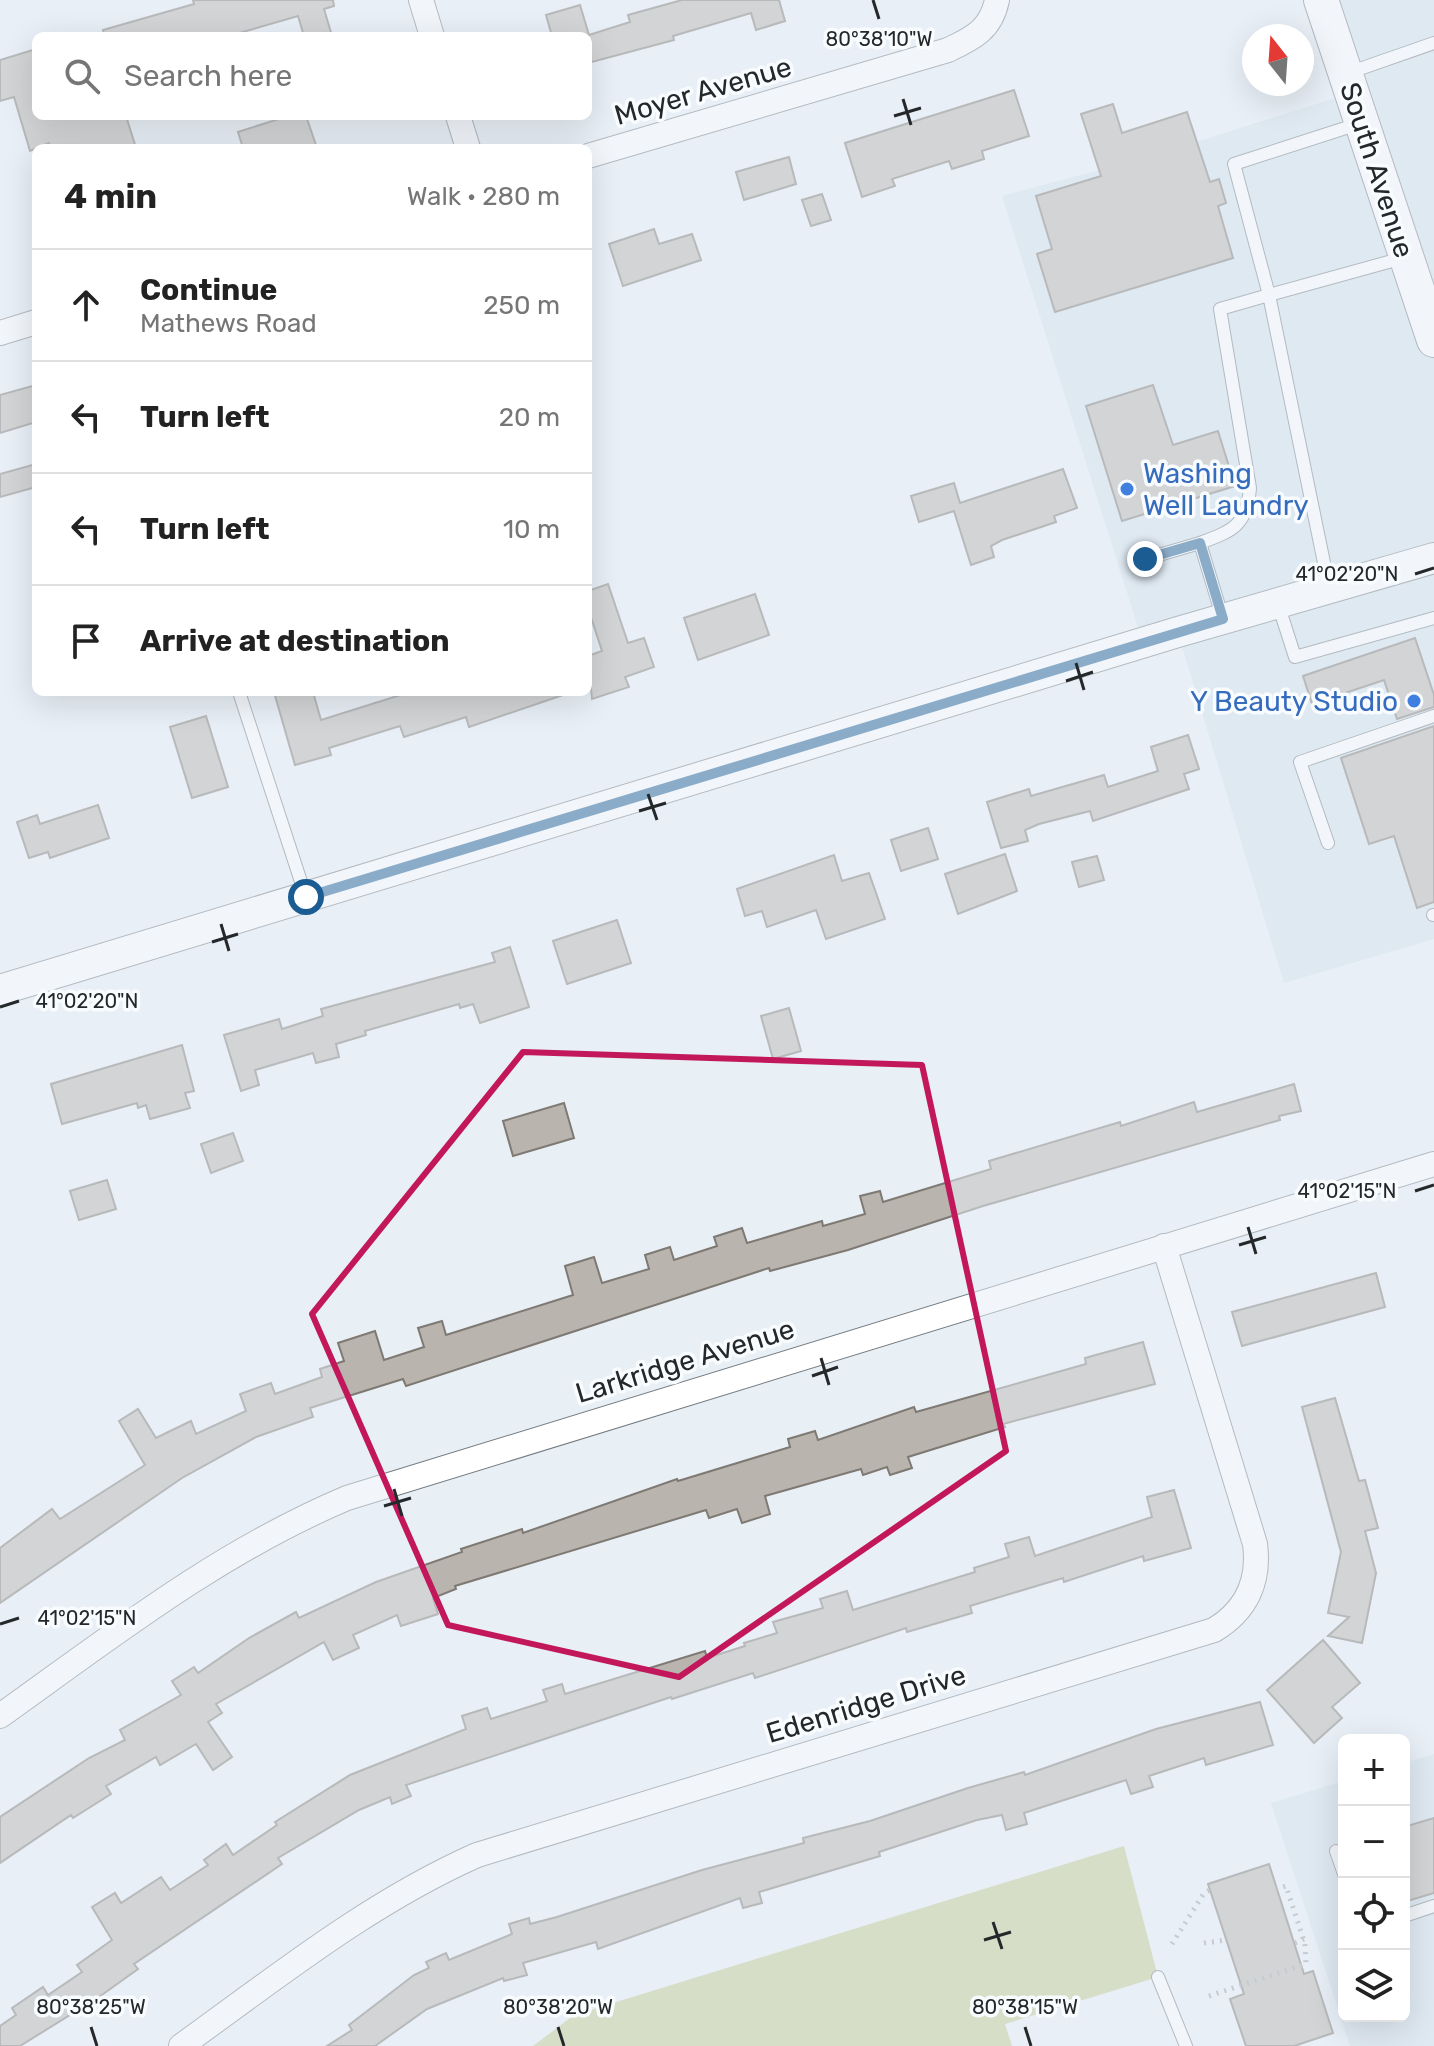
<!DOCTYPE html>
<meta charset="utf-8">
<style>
body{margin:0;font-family:Rubik,sans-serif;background:#f2f2f2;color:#222}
.controls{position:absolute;right:24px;bottom:24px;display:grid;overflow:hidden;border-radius:12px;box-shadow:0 8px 32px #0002}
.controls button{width:72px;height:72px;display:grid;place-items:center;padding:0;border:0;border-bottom:2px solid #e0e0e0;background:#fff;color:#222;font:40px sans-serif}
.compass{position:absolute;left:1242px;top:24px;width:72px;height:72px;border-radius:50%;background:#fff;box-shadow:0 8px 32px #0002;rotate:343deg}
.stop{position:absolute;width:24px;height:24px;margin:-18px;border:6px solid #1b5c92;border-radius:50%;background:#fff}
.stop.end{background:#1b5c92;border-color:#fff;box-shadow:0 2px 8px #0008}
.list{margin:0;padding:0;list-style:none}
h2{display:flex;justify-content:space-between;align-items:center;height:104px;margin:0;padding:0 32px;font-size:34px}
h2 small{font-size:26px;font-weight:400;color:#767676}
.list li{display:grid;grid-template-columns:52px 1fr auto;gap:24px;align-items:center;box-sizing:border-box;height:112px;padding:0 32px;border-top:2px solid #e0e0e0}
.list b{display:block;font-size:30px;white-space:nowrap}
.list p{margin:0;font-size:26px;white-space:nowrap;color:#767676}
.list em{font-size:26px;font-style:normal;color:#767676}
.icon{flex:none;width:44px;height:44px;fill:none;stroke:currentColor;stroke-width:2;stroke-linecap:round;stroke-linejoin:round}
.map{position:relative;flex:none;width:1434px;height:2046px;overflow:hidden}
.search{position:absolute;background:#fff;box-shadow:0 8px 32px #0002;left:32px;top:32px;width:560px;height:88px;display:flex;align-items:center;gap:20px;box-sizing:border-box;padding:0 28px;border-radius:12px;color:#767676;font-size:30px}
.panel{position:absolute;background:#fff;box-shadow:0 8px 32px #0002;left:32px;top:144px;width:560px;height:552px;border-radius:12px}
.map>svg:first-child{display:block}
.built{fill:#d4e2ed}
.green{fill:#c1c991}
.building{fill:#b9b4ae;stroke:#7e7973;stroke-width:2}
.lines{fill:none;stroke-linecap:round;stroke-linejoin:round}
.service-casing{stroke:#747b80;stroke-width:14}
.minor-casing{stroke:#747b80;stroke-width:26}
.tertiary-casing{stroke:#747b80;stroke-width:32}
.secondary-casing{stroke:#747b80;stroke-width:36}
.path{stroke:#9ba0a4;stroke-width:5;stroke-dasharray:2 6;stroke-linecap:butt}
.service{stroke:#fff;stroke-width:12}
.minor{stroke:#fff;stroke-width:24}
.tertiary{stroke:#fff;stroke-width:30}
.secondary{stroke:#fff;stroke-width:34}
.route{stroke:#1b5c92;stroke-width:10}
.marked{fill:none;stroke:#c2185b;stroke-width:6;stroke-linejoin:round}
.ticks{fill:none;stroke:#25282a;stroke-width:3}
.shop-dot{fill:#3f7fe0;stroke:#f9fcfe;stroke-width:3}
.labels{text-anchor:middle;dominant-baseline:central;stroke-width:7;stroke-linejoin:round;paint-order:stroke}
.street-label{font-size:28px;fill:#25282a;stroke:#f9fcfe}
.shop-label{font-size:28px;fill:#366cbe;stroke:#f9fcfe;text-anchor:start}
.ticks-label{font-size:20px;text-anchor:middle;fill:#25282a;stroke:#f9fcfe;stroke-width:7;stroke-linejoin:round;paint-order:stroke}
</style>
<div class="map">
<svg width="1434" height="2046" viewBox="0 0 1434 2046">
<rect width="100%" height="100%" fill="#e8eff5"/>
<g class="built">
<path d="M1321,0H1434V939L1284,983L1178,633L1143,643L1002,196L1152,156L1351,93Z"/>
<path d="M1434,1754V2046H1350L1271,1803L1344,1781V2016H1404V1763Z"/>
</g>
<path class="green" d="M1124,1846L1158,1977L1005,2024L1012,2046H533L574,2015Z"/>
<g class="building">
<path d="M193,0H333L334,6L324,9L332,36H304L298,16L229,36H104L103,30L194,4Z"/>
<path d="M682,0H779L785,21L756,30L751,13L673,36L674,40L588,63V36H552L546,15L580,5L589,35L630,22L628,15Z"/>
<path d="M36,49V116H126L136,148H50L49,143L30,151L14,97L0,101V60Z"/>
<path d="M1014,90L1029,136L982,151L984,159L952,169L949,161L892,179L895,186L862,197L845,143Z"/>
<path d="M1113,104L1122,133L1187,112L1210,182L1219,179L1226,203L1218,206L1233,258L1055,312L1037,254L1052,249L1036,196L1101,176L1081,114Z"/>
<path d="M288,116H306L317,148H243L238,132Z"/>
<path d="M789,157L796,184L744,200L736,172Z"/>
<path d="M822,194L831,220L811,226L802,200Z"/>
<path d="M654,229L659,244L692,234L701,260L623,286L609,244Z"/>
<path d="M36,385V422L0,433V395Z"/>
<path d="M1153,385L1173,445L1218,431L1235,486L1122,521L1086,406Z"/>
<path d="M36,464V487L0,497V474Z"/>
<path d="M1063,469L1077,508L1054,516L1056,522L1002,540L991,546L994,557L971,565L954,511L919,522L911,496L954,483L960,503Z"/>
<path d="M608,584L628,643L644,638L654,667L625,677L629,687L592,699L588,656L602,651L588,608V591Z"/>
<path d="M755,594L769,635L698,660L684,618Z"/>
<path d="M1415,638L1434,695V707L1397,719L1384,680L1312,704L1303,676Z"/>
<path d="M274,692H313L321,720L410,692H563V695L469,727L466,717L404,737L400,726L329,748L331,755L295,765Z"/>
<path d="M206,716L228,787L192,798L170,727Z"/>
<path d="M1434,726V902L1417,908L1394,836L1369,844L1341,758Z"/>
<path d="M1188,735L1199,769L1184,774L1189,789L1093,821L1090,811L1039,824L1025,830L1028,841L1001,848L987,802L1029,789L1031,796L1104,775L1108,787L1158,771L1151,747Z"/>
<path d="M98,805L109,838L50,858L48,852L29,858L17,822L37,815L40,824Z"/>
<path d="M928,828L938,859L901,871L891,840Z"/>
<path d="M1005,854L1017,891L958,914L945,874Z"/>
<path d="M834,855L842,881L869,873L885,919L826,939L816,910L767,927L762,911L745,916L737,889Z"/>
<path d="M1097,856L1104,880L1079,887L1072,862Z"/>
<path d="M617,920L631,963L567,984L553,941Z"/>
<path d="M510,947L529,1007L480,1023L473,1004L460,1008L459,1004L365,1031L366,1035L336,1044L339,1057L316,1063L313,1053L255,1070L259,1085L241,1091L224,1035L279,1019L282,1029L323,1016L321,1009L495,962L492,953Z"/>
<path d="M789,1008L801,1051L773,1059L761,1016Z"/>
<path d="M182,1045L194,1091L185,1093L190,1108L150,1119L146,1105L138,1108L137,1103L62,1124L51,1084Z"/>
<path d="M1294,1084L1301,1111L1279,1116L1280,1120L983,1206L848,1250L770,1271L769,1268L406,1386L403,1379L310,1408L313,1417L256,1437L182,1478L0,1603V1548L52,1509L60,1519L145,1465L119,1421L138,1409L156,1438L191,1421L196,1434L246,1411L240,1394L271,1383L275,1394L322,1377L320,1369L344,1361L338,1343L375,1331L384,1360L424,1347L418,1328L442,1321L446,1335L573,1295L565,1266L594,1257L602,1283L649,1269L645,1255L670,1247L674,1260L717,1246L714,1237L742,1228L747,1243L822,1221L823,1226L865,1214L860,1196L880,1191L883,1202L991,1169L989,1161L1120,1122L1121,1126L1194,1102L1197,1112Z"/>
<path d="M564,1103L574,1138L513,1156L503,1121Z"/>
<path d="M233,1133L243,1161L211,1173L201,1144Z"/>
<path d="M107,1180L116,1209L79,1220L70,1191Z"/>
<path d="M1376,1273L1385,1307L1242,1346L1232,1312Z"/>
<path d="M1143,1342L1155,1384L1003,1424L1005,1427L908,1457L912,1468L890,1475L887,1467L863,1475L861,1469L765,1496L770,1514L742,1523L737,1509L709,1518L706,1510L455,1586L456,1589L433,1598L438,1614L401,1626L397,1615L353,1635L359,1648L333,1660L324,1642L216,1704L222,1713L208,1722L232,1757L213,1770L196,1744L160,1765L156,1757L106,1786L111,1794L73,1818L71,1815L0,1863V1817L89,1758L125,1740L120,1730L181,1695L172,1681L194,1667L198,1673L249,1638L296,1612L299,1618L376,1582L462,1552L461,1549L522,1529L523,1533L677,1479L678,1481L790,1447L788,1439L815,1431L818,1440L914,1407L916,1412L1086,1364L1085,1358Z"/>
<path d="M1335,1398L1359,1481L1365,1480L1378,1528L1365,1531L1376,1573L1362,1643L1328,1636L1349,1617L1328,1613L1341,1552L1302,1407Z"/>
<path d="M1174,1490L1191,1548L1144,1561L1143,1556L1064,1582L1063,1578L970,1606L972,1613L907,1632L906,1628L755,1678L753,1673L672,1699L671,1697L406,1785L411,1796L392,1804L390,1797L359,1810L278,1858L282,1864L134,1964L138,1969L99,1997L20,2046H0V2026L16,2015L12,2008L43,1987L48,1995L82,1972L77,1965L112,1940L92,1907L115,1893L121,1903L161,1877L170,1890L208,1865L204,1860L226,1844L233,1855L277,1825L275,1822L350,1775L466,1729L462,1716L487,1708L491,1719L547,1701L543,1690L562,1684L565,1694L705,1651L707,1658L745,1646L744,1643L777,1633L773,1622L823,1608L820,1599L847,1591L853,1610L975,1572L974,1568L1009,1557L1005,1544L1029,1537L1035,1556L1152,1517L1147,1497Z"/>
<path d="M1323,1640L1360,1683L1332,1707L1342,1718L1314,1743L1267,1690Z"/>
<path d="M1260,1702L1273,1745L1206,1765L1204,1758L1149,1776L1153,1787L1131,1794L1126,1780L1024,1813L1027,1824L1006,1830L1002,1815L977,1820L879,1852L880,1856L759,1892L762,1903L743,1908L740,1898L598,1949L596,1942L523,1963L527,1975L504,1981L503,1978L427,2009L375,2046H327L352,2030L349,2025L414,1975L429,1968L426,1962L446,1953L449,1960L512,1934L509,1924L529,1918L530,1924L557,1917L702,1870L804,1843L803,1838L870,1821L968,1788L1024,1772L1025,1775L1156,1729Z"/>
<path d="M1434,1818V1893L1404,1902V1827Z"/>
<path d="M1269,1864L1304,1974L1313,1971L1333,2033L1294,2046H1246L1230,1999L1244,1994L1208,1884Z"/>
</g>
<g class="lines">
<defs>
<g id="service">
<path d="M1348,73L1434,43"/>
<path d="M1358,124L1234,164L1269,295L1403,258"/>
<path d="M1200,543C1232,531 1247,526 1250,488L1220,309L1269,295L1329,587"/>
<path d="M1145,559L1200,543L1223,619"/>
<path d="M1278,604L1295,657L1434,618"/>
<path d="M239,692L306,897"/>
<path d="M1328,843L1300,762L1434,716"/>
<path d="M1433,915H1434"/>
<path d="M1336,1851L1344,1874"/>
<path d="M1404,1916L1434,1906"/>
<path d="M1158,1977L1186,2046"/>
</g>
<g id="minor">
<path d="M421,0L432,36"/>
<path d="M458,116L468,148"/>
<path d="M588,156L948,50C974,38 991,29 997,0"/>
<path d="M0,333L36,322"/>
<path d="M0,1716C112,1636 219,1552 347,1498L1434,1164"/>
<path d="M181,2046C277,1977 369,1903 477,1855L1214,1630C1246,1611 1260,1582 1255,1544L1164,1246"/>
</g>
<path id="tertiary" d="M0,990L1178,632L1434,558"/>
<path id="secondary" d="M1321,0L1434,340"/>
</defs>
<use href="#service" class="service-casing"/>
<use href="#minor" class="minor-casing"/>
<use href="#tertiary" class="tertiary-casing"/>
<use href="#secondary" class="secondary-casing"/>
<g class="path">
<path d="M1204,1943L1226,1940"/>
<path d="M1295,1943L1304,1939"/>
<path d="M1172,1944L1204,1893L1210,1890"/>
<path d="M1209,1996L1306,1964L1305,1944L1286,1886L1277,1889"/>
</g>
<use href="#service" class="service"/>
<use href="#minor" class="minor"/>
<use href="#tertiary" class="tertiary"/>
<use href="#secondary" class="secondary"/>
</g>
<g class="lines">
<path class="route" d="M306,897L1223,619L1200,543L1145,559"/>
</g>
<path d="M0 0H1434V2046H0ZM523,1052L922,1065L1006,1451L679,1677L448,1625L312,1314Z" fill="#e8eff5" fill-opacity=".55" fill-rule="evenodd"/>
<path class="marked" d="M523,1052L922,1065L1006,1451L679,1677L448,1625L312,1314Z"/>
<path class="ticks" d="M873,0L879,19M903,99L911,125M894,116L921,108M1415,574L1434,568M1076,663L1084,690M1066,681L1093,672M648,794L657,820M639,811L666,803M221,924L229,951M212,942L238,934M0,1007L19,1001M1415,1191L1434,1185M1248,1227L1256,1254M1239,1245L1266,1237M821,1358L829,1385M812,1376L838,1367M394,1489L402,1516M384,1506L411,1498M0,1624L19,1618M993,1922L1002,1949M984,1940L1011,1932M91,2027L97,2046M558,2027L564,2046M1025,2027L1031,2046"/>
<g class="shop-dot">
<circle cx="1127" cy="489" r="8"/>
<circle cx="1414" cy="701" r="8"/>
</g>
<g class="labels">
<g class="street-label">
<text transform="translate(703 91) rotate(-16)">Moyer Avenue</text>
<text transform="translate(1377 170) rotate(72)">South Avenue</text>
<text transform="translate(685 1361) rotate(-17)">Larkridge Avenue</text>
<text transform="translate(866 1704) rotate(-17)">Edenridge Drive</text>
</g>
<g class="shop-label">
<text x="1143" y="473">Washing<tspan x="1143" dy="32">Well Laundry</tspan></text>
<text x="1398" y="701" text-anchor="end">Y Beauty Studio</text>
</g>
</g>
<g class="ticks-label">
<text x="879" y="46">80°38'10"W</text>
<text x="1347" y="581">41°02'20"N</text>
<text x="87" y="1008">41°02'20"N</text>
<text x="1347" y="1198">41°02'15"N</text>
<text x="87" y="1625">41°02'15"N</text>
<text x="91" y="2014">80°38'25"W</text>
<text x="558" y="2014">80°38'20"W</text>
<text x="1025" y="2014">80°38'15"W</text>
</g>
</svg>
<div class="controls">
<button>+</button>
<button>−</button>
<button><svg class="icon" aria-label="locate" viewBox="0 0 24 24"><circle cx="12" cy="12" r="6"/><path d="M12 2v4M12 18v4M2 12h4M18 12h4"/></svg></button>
<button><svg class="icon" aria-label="layers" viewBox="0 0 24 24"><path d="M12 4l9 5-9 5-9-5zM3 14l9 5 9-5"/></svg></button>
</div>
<svg class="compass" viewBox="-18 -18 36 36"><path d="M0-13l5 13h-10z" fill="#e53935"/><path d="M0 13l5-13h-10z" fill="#767676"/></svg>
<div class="stop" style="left:306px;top:897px"></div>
<div class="stop end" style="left:1145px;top:559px"></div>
<div class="search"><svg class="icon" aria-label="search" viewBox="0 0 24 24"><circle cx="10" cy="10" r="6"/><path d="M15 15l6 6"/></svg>Search here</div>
<section class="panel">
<h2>4 min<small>Walk · 280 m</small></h2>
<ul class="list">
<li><svg class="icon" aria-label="ahead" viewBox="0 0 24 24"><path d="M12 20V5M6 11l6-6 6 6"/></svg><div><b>Continue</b><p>Mathews Road</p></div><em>250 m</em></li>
<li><svg class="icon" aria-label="left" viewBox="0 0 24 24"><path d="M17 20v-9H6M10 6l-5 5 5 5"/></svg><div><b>Turn left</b></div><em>20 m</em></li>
<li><svg class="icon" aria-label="left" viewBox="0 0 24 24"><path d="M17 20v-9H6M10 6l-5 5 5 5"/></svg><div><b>Turn left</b></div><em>10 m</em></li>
<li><svg class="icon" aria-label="arrive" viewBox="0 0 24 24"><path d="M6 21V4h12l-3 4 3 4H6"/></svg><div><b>Arrive at destination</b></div></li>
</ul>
</section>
</div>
